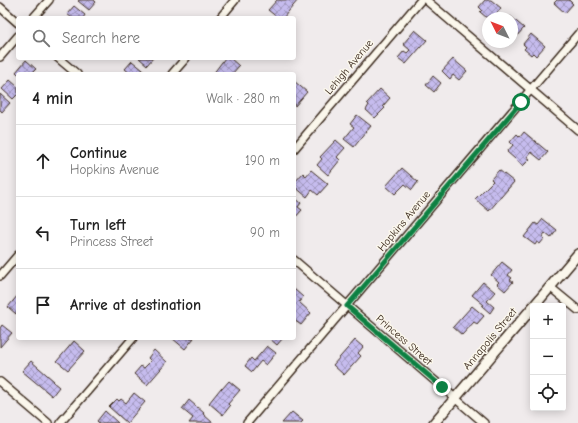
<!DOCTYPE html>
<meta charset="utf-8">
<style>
body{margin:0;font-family:"Comic Neue",sans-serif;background:#f2f2f2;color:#222}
.controls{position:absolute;right:12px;bottom:12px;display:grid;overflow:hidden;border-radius:4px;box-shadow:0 2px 10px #0003}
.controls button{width:36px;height:36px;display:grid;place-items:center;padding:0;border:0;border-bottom:1px solid #e0e0e0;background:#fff;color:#222;font:20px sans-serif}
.compass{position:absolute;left:482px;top:12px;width:36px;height:36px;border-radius:50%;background:#fff;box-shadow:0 2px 10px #0003;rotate:312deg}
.stop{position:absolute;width:12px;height:12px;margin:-9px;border:3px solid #0b8043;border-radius:50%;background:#fff}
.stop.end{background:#0b8043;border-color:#fff;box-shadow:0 1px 4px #0008}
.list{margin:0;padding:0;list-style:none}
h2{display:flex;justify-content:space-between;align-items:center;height:52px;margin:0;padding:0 16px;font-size:17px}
h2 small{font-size:13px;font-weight:400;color:#767676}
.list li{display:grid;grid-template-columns:26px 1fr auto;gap:12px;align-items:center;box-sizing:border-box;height:72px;padding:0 16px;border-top:1px solid #e0e0e0}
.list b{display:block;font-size:15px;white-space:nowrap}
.list p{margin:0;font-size:13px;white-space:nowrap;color:#767676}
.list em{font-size:13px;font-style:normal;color:#767676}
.icon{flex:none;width:22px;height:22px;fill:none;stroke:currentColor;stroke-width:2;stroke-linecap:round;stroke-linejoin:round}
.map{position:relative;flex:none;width:578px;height:423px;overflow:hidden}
.search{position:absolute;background:#fff;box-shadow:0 2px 10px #0003;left:16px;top:16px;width:280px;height:44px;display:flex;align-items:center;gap:10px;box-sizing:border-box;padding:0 14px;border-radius:4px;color:#767676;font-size:15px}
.panel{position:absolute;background:#fff;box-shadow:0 2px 10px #0003;left:16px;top:72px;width:280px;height:268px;border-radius:4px}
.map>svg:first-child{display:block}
.building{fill:url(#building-cross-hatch);stroke:#3b2a1e}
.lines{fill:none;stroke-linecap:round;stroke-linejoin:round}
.minor-casing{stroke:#3b2a1e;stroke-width:10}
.tertiary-casing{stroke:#3b2a1e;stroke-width:12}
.minor{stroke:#fbf7ec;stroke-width:7}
.tertiary{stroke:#fbf7ec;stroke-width:9}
.route{stroke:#0b8043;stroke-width:5}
.labels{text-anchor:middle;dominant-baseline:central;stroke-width:3;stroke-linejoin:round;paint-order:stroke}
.street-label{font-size:11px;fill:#3b2a1e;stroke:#fbf7ec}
</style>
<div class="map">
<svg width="578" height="423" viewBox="0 0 578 423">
<defs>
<pattern id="building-cross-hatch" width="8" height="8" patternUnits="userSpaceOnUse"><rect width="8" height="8" fill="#c6bcee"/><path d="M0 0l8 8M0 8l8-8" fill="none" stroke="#a299c0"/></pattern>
</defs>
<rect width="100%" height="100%" fill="#f0ebec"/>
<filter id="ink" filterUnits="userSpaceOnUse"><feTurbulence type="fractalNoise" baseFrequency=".025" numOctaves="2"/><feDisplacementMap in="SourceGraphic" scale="8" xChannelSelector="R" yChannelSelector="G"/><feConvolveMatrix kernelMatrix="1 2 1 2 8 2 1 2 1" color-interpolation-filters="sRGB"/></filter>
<g filter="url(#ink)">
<g class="building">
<path d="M79,0H94L96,2L89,10L78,1Z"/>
<path d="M277,0H298L283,18H278L268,10Z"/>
<path d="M485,0H491L501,8L493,18L489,16L487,18L480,12L482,10L479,7Z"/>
<path d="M557,0H569L573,4L565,13L554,3Z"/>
<path d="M74,6L85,15L83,18H72L67,14Z"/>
<path d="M510,16L524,28L515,38L512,36V18H509Z"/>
<path d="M415,30L427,40L406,64L398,58L404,51L407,53L410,50L403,44Z"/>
<path d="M531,34L545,46L536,56L533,53L531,55L524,49L526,47L523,44Z"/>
<path d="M139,58H153L147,65Z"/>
<path d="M225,58H230L239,66L232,74H213Z"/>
<path d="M453,59L467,71L459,80L453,75L450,79L442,71Z"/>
<path d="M26,60L36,69L31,74H18L16,72Z"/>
<path d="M132,61L143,70L140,74H131L125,69Z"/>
<path d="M433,76L441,83L434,92L426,85Z"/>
<path d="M10,80L18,87V94L13,99L2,89Z"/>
<path d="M294,81L307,92L295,106L294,104Z"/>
<path d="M380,89L390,98L383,106L385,108L375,118L366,110L369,105L367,103Z"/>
<path d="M0,94L10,103L2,112L0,110Z"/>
<path d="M357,115L371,126L354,147L344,139L354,127L350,124Z"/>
<path d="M524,132L548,152L541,160L531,152L527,157L530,159L523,166L507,152L513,145L510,142L517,134L520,137Z"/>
<path d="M336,140L345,148L337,157L340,160L328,175L317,165L322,159L320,157Z"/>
<path d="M402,168L418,182L412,190L405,184L395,194L386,186Z"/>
<path d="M311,170L328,184L318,195L312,190L307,197L294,186V183L303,173L306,176Z"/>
<path d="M499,170L514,182L489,211L475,199L493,181L491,179Z"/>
<path d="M294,197L301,203L298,207L302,210L294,219Z"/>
<path d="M543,219L557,230L551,238L545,233L542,237L544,239L540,244L537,242L535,245L524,237L535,223L538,225Z"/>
<path d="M502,262L512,270L508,275L512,278L510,280L513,282L505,291L497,284L499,282L491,275Z"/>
<path d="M483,282L495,292L487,301L494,307L490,313L482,306L484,305L472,295Z"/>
<path d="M294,289L303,297L299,302L311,313L301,325L294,320Z"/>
<path d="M18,295V311L16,314L8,307Z"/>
<path d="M472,306L484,316L477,324L474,322L462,335L453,327Z"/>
<path d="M2,325L12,333L0,347V328Z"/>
<path d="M172,338H194L185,349Z"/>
<path d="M269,338H283L277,345Z"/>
<path d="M355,340L363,347L358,353L361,356L344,375L333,365Z"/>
<path d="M74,341L85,351L68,370L57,361Z"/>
<path d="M267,346L276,353L266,365L261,361L252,372L245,366L251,358L254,361Z"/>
<path d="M154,350L167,362L147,385L134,374L141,366L144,368L151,361L148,358Z"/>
<path d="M31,361L54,381L53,382L59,387L52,396L22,371Z"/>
<path d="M229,381L240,390L228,404L230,406L223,415L209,403L221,388L222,389Z"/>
<path d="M134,393L145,402L127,423L109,407L117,399L119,401L121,399L126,403Z"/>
<path d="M189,400L204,413L203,414L213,423H189L193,418L182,409Z"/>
<path d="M105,411L118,423H99L97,421Z"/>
<path d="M292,412L303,421L301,423H282Z"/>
</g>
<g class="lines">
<defs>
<g id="minor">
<path d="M426,0L578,130"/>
<path d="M0,7L18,23"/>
<path d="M33,18L49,0"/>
<path d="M220,18L235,0"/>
<path d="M0,57L18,36"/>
<path d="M58,58L77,74"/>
<path d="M172,74L186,58"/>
<path d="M294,149L421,0"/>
<path d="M294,260L484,423"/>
<path d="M0,276L18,255"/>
<path d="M550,287L578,310"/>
<path d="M0,382L48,423"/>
<path d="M60,423L133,338"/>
<path d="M247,423L578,34"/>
</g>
<g id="tertiary">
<path d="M534,306L578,254"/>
<path d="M434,423L533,307"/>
</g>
</defs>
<use href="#minor" class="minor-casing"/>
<use href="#tertiary" class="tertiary-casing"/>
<use href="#minor" class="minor"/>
<use href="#tertiary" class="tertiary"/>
</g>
</g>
<g class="lines" filter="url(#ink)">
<path class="route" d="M442,387L347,306L521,102"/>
</g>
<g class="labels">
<g class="street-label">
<text transform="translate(349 67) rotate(-50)">Lehigh Avenue</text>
<text transform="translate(404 221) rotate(-50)">Hopkins Avenue</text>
<text transform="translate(490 339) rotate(-50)">Annapolis Street</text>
<text transform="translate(404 340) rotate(41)">Princess Street</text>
</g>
</g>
</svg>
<div class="controls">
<button>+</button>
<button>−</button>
<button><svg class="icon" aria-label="locate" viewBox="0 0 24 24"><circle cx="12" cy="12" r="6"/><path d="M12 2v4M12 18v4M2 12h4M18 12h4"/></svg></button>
</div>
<svg class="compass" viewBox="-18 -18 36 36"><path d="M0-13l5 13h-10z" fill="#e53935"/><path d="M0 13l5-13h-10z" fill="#767676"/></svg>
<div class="stop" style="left:521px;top:102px"></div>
<div class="stop end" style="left:442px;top:387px"></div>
<div class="search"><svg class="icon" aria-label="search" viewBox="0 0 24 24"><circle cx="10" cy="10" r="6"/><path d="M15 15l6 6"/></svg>Search here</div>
<section class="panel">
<h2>4 min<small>Walk · 280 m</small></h2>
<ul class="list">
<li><svg class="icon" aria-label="ahead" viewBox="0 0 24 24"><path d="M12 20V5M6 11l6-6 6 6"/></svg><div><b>Continue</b><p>Hopkins Avenue</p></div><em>190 m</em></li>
<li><svg class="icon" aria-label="left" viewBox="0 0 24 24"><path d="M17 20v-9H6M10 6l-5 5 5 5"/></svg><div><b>Turn left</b><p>Princess Street</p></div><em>90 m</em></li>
<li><svg class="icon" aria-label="arrive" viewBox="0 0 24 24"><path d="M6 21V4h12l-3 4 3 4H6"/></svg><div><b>Arrive at destination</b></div></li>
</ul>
</section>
</div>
